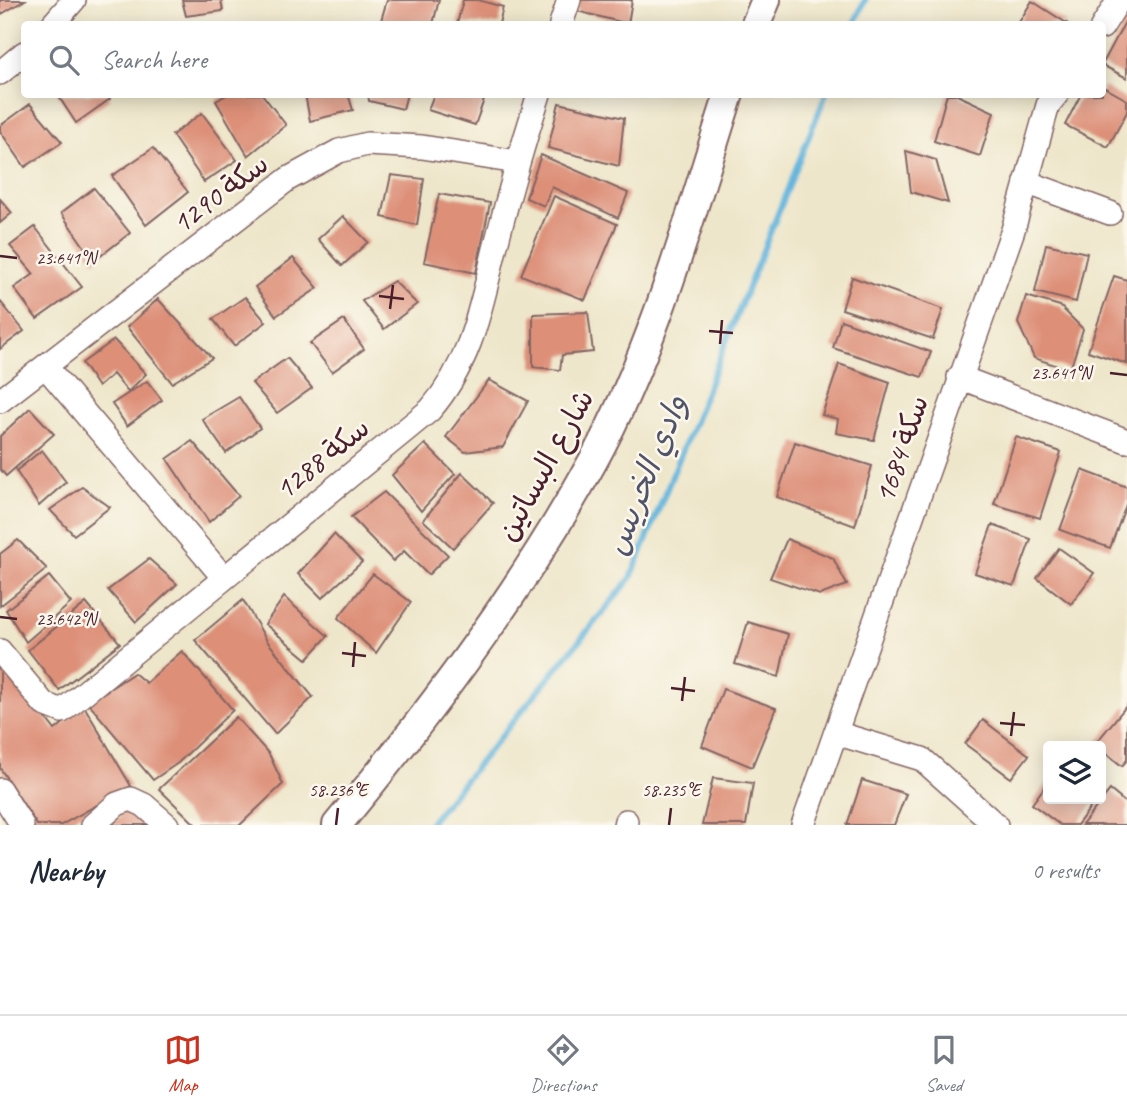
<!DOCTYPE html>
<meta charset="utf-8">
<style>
body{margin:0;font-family:Caveat,"Playpen Sans Arabic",sans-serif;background:#f2f2f3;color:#1f2937}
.controls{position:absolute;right:21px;bottom:21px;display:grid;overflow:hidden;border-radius:7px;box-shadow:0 4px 18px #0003}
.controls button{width:63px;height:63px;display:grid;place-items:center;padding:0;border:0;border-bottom:2px solid #e0e1e3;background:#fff;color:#1f2937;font:35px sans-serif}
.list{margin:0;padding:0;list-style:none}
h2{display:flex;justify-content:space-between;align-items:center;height:91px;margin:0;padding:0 28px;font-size:30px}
h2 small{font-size:23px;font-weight:400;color:#747a83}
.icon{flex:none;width:38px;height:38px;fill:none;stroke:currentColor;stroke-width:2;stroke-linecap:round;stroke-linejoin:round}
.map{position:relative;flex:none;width:1127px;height:825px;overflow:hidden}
.search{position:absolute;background:#fff;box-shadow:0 4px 18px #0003;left:21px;right:21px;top:21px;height:77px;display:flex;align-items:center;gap:18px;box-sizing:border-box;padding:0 24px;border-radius:7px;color:#747a83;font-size:26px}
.sheet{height:189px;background:#fff}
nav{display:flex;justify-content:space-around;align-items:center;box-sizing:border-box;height:98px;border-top:2px solid #e0e1e3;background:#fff;font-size:19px;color:#747a83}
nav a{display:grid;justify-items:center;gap:4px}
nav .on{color:#c8321e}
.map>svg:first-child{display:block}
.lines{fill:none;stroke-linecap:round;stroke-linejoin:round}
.stream{stroke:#5fb3db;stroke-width:6}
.building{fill:#dd8f78}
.minor-casing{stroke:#836563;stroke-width:26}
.tertiary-casing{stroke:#836563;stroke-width:32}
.minor{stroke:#fff;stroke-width:23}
.tertiary{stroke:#fff;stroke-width:28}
.ticks{fill:none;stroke:#4a1f2b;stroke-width:2.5}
.labels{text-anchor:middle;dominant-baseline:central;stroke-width:5;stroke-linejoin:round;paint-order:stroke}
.street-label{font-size:30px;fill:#4a1f2b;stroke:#fbf7ec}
.water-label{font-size:32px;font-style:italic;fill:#515369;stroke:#fbf7ec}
.ticks-label{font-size:18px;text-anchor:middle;fill:#4a1f2b;stroke:#fbf7ec;stroke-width:5;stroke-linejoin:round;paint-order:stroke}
</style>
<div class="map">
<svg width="1127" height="825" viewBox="0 0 1127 825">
<rect width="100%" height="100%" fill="#fbf7ec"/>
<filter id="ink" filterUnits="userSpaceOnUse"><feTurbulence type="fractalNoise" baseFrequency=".0143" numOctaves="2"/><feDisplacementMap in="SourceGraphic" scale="14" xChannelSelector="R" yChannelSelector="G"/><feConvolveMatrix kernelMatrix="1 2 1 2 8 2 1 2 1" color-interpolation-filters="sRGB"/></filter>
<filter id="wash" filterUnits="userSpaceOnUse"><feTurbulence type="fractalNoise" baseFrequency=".00686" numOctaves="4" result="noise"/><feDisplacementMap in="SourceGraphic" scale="28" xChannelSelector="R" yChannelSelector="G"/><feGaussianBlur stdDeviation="1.57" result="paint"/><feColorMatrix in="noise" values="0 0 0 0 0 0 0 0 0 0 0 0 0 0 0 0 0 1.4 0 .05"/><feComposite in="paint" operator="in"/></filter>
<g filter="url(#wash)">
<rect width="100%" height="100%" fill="#eee6ca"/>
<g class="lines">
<g class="stream">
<path d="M854,24L865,0"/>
<path d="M428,825L631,578L826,94"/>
</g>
</g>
<g id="blocks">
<g class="building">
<path d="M0,0H25L0,15Z"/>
<path d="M182,0H221L223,11L186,16Z"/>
<path d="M387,0H439L433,24H380Z"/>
<path d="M463,0H478L503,7L499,24H457Z"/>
<path d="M579,0H632L628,24L577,11Z"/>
<path d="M1032,1L1068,24H1018Z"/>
<path d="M1125,22L1127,23V78L1102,65Z"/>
<path d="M1102,86L1127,100V112L1108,147L1065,125L1081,94H1102Z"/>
<path d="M57,94H107L110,99L76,123Z"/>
<path d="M228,94H262L286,125L248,156L216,101Z"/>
<path d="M305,94H348L353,110L310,121Z"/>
<path d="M368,94H407L403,109L369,101Z"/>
<path d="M434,94H486L475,125L428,110Z"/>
<path d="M947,94H955L994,112L980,156L934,141Z"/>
<path d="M559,103L624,118L619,166L548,148Z"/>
<path d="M30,104L62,142L25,167L0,131V126Z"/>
<path d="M202,113L237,160L204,182L172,135Z"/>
<path d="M153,148L188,192L146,225L112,176Z"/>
<path d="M906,151L936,160L948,203L911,192Z"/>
<path d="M541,155L628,193L618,218L552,187L544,206L526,198Z"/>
<path d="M391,175L424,179L417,225L382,217Z"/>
<path d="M94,188L130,233L94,261L61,213Z"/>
<path d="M439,194L490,203L476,273L424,262Z"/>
<path d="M554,196L617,224L585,300L521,275Z"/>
<path d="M0,199L12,213L0,223Z"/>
<path d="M343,216L368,242L342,266L318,239Z"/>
<path d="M35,227L82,287L37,319L14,288L34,274L10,246Z"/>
<path d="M1046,244L1087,253L1076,302L1035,292Z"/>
<path d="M293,258L318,288L276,316L255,287Z"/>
<path d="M1114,276L1127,280V364L1088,351Z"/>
<path d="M852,277L943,309L933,339L842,309Z"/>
<path d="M394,281L417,304L384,329L362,301Z"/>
<path d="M1026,296L1060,306L1083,329L1070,370L1034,358L1018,323Z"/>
<path d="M245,297L266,322L234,346L213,319Z"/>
<path d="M158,299L212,358L172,383L127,327Z"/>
<path d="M0,301L24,331L0,349Z"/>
<path d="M588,312L593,352L562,355L560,370L533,367V314Z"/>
<path d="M344,320L364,349L332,372L310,343Z"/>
<path d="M841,320L931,352L922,377L833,348Z"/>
<path d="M114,340L146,374L128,392L113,374L98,387L82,363Z"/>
<path d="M287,358L312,388L277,413L252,383Z"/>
<path d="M839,364L890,382L874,440L836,433L838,419L822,415Z"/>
<path d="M489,380L528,401L503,447L465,452L446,437Z"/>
<path d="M147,381L162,400L127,426L112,404Z"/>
<path d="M239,397L260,428L226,453L202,419Z"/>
<path d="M30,408L54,434L6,476L0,469V436Z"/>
<path d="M1016,437L1061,452L1040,518L994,504Z"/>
<path d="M192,441L239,496L209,522L167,459Z"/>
<path d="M795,442L872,466L855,526L777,497Z"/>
<path d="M425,444L455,474L421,511L392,475Z"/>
<path d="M42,450L66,482L39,506L16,471Z"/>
<path d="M1082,470L1127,487V502L1110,548L1060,530Z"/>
<path d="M462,473L493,503L453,548L423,520Z"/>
<path d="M82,487L110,507L74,535L50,510Z"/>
<path d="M384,492L448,555L428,575L404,551L393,561L351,517Z"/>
<path d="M992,525L1031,539L1014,586L975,573Z"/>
<path d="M334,534L362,562L322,598L298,574Z"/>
<path d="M787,539L833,558L847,585L820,595L770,578Z"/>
<path d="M18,540L47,569L0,606V554Z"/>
<path d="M1059,548L1094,573L1071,604L1037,578Z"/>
<path d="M149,559L177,584L136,622L108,590Z"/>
<path d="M373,574L411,602L376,653L338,618Z"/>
<path d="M49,576L71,603L26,642L6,610Z"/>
<path d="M284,597L328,636L307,659L265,624Z"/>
<path d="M243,600L267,641L313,697L275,734L195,640Z"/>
<path d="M86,603L120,643L59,690L28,650Z"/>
<path d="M748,622L788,634L779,677L735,664Z"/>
<path d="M182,651L233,710L178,763L153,780L88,703L134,673L146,683Z"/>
<path d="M7,668L55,730L84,706L131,786L61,825H37L0,768V673Z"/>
<path d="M723,689L776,708L752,767L702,746Z"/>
<path d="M1127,705V760L1122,766L1095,744Z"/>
<path d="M236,717L269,754L283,784L240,825H196L159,789Z"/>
<path d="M983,720L1029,755L1011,778L965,744Z"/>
<path d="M713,778L753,783L746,825H702Z"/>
<path d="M862,780L906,794L894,825H847Z"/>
<path d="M1048,782V799H1097L1077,825H1060L1032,804Z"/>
<path d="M1110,790L1127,804V825H1082Z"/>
<path d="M133,802L158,825H112Z"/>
</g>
</g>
</g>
<g filter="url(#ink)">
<use href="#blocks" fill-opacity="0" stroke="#836563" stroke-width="2"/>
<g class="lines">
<defs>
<g id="minor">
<path d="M53,24L74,0"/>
<path d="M561,24L569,0"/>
<path d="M1102,27L1119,0"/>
<path d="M0,73L24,53"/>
<path d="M1026,182L1110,213"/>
<path d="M46,367L224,578"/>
<path d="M959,377L1127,441"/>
<path d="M0,401L288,179L339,151L367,144L422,147L517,162"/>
<path d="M0,651L44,704L62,711L430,410C475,358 482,298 499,233C511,186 524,141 539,94"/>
<path d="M836,733L922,759L996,825"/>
<path d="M0,790L22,825"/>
<path d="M93,825L117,804L131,799L144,805L167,825"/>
<path d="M625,825L626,821"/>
<path d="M803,825L1013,230L1048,105L1057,94"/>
</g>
<g id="tertiary">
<path d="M756,24L766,0"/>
<path d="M337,825C431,712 522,590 593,461C653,352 691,213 729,94"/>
</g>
</defs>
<use href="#minor" class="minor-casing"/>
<use href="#tertiary" class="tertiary-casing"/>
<use href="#minor" class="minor"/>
<use href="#tertiary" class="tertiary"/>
</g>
</g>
<path class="ticks" d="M0,256L17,258M379,296L404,299M390,309L393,285M709,331L733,333M720,344L722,320M1110,373L1127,375M0,617L17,619M342,653L366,656M353,667L355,642M671,688L695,691M682,701L685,677M1000,723L1025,725M1011,736L1014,712M336,825L338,808M669,825L671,808"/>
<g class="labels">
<g class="street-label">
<text transform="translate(220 193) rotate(-37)">سكة 1290</text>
<text transform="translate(901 449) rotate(-71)">سكة 1684</text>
<text transform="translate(322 458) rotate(-39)">سكة 1288</text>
<text transform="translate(545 465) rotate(-61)">شارع البساتين</text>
</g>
<g class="water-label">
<text transform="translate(646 475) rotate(-68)">وادي الخريس</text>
</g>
</g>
<g class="ticks-label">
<text x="66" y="264">23.641°N</text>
<text x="1061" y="379">23.641°N</text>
<text x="66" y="625">23.642°N</text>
<text x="338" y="796">58.236°E</text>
<text x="671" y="796">58.235°E</text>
</g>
</svg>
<div class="controls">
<button><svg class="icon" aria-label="layers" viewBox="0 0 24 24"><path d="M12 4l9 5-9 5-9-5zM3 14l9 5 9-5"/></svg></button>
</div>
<div class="search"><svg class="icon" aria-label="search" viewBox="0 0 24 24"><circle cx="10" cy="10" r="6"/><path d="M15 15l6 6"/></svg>Search here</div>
</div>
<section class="sheet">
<h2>Nearby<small>0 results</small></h2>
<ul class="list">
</ul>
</section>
<nav>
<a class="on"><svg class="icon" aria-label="map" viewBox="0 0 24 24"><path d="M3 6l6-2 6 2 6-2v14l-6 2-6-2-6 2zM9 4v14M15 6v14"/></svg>Map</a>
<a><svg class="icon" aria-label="directions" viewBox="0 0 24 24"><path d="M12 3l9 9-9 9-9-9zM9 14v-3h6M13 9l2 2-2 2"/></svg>Directions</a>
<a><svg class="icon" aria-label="saved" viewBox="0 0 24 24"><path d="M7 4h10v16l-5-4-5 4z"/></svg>Saved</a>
</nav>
